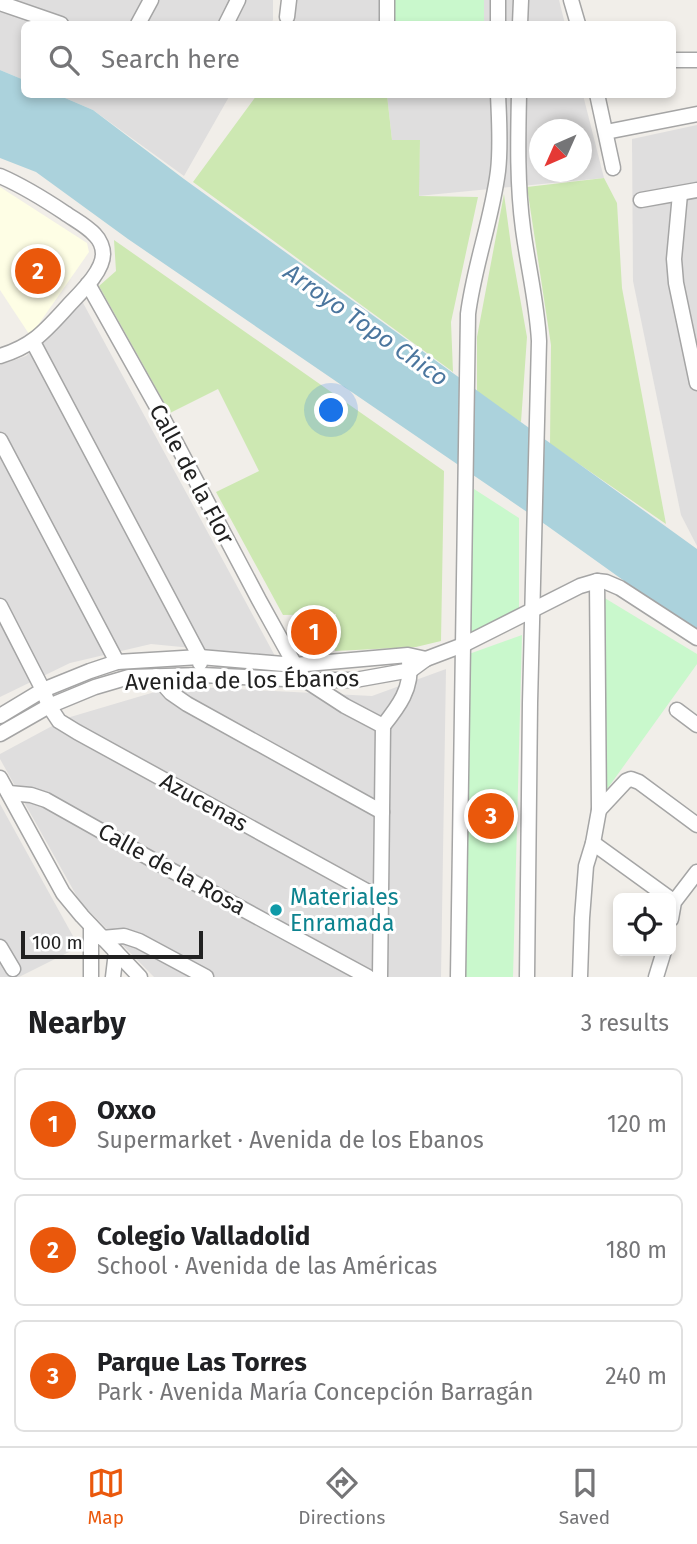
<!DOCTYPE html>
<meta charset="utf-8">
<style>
body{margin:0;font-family:"Fira Sans",sans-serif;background:#f2f2f2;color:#202124}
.controls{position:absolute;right:21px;bottom:21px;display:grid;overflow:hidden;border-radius:10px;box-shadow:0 4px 10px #0003}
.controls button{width:63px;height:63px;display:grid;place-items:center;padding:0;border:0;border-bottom:2px solid #e0e0e0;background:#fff;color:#202124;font:35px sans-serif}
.compass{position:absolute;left:529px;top:119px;width:63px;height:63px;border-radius:50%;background:#fff;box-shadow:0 4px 10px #0003;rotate:225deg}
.scale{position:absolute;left:21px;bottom:18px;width:182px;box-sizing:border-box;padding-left:7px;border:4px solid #212121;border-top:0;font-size:19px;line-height:24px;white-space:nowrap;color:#212121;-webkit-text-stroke:5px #fff;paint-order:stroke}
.you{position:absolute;left:332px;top:411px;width:24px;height:24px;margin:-18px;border:5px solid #fff;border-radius:50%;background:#1a73e8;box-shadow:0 0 0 10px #1a73e833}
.badge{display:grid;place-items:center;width:46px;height:46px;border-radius:50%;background:#ea580c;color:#fff;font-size:23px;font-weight:700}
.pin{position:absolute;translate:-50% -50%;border:4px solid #fff;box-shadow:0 2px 7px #0006}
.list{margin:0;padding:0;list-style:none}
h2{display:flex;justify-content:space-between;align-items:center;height:91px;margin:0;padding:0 28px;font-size:30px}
h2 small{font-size:23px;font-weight:400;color:#757577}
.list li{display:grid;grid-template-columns:46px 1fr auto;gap:21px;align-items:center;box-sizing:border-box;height:112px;margin:0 14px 14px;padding:0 14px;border:2px solid #e0e0e0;border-radius:10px}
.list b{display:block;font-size:26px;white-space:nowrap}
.list p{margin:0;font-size:23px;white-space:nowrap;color:#757577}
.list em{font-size:23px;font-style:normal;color:#757577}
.icon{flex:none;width:38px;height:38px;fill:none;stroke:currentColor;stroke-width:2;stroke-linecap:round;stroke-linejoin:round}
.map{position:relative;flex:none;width:697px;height:977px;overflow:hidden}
.search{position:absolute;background:#fff;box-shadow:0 4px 10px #0003;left:21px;right:21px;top:21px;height:77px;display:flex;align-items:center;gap:18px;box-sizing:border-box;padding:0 24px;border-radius:10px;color:#757577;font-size:26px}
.sheet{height:469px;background:#fff}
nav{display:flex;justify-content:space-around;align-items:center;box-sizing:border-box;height:98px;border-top:2px solid #e0e0e0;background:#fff;font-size:19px;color:#757577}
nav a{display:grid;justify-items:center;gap:4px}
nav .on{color:#ea580c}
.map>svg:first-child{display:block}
.residential{fill:#dfdede;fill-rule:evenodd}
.education{fill:#fefee5}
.grass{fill:#cde8b2}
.park{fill:#c9f8cc}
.water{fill:#abd2dc}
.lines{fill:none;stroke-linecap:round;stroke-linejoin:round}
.minor-casing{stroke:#a5a5a5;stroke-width:17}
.minor{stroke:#fff;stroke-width:14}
.culture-dot{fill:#0f9aa8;stroke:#fff;stroke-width:2.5}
.labels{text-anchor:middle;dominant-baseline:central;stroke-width:6;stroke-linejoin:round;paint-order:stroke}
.street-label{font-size:23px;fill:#212121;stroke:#fff}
.culture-label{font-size:23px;fill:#0d838f;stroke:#fff;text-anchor:start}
.water-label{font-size:24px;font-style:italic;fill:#4b769e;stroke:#fff}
</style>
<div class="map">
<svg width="697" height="977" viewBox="0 0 697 977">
<rect width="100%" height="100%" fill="#f1eee9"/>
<g class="residential">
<path d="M0,0H273V20L270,24H24V80L0,70Z"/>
<path d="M294,0H559L565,24H292Z"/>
<path d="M58,95H230L184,176L93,110Z"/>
<path d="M387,95H583L604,178L418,196L420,140H392ZM540,130H582V172H540Z"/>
<path d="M697,125V546L681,515L633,281L632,139Z"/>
<path d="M82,301L275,656L151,644L70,663L0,697V365L26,356Z"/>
<path d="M446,669L441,977H154L80,902L0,759V754L67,718L175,686L372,696Z"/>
<path d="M0,804L79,947L19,977H0Z"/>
</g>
<path class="education" d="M0,187L87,243L89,252L36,328L29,334L0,290Z"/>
<g class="grass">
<path d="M257,95H387L392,140H420L419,196L478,197L451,322L453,372L193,182Z"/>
<path d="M604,178L617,203L622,288L666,524L550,444L551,345L527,187Z"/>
<path d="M504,194L512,253L527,337L521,422L477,396V337Z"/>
<path d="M114,240L444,471L441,641L416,647L335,651L336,614L283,615L216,492L259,471L218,389L170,413L99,286L116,271Z"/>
</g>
<g class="park">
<rect x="393" y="0" width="91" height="24"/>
<path d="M474,489L519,518V610L468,636Z"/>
<path d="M603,597L697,654V664L605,792Z"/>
<path d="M522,635L513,977H461L469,654Z"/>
</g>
<path class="water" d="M0,70L24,80V94L58,95L93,110L184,179L697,549V633L546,525L128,239L36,172L0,158Z"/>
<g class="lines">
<defs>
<g id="minor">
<path d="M498,0V24"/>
<path d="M571,0L578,24"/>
<path d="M0,3L61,24"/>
<path d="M287,17L289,0"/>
<path d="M138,24L151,0"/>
<path d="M226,24L238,0"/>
<path d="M387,24V0"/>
<path d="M520,24L521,0"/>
<path d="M672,60H697"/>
<path d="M519,94C518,140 517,184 523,229C528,267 537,303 539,341L530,703L527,977"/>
<path d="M597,94L613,168"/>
<path d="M606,132L697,114"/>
<path d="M0,176C23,186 44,199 65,213C75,220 87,226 95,235C100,240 103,248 103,254C103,272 79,294 68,306C45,331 33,346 0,356"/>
<path d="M680,194L674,259L676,283L697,383"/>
<path d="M641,200L697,190"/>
<path d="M88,284L157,407L259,600L295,665L305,680L345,706L383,726"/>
<path d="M33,342L200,657V663"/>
<path d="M0,440L117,662"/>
<path d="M0,606L43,690L49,706L59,721L77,732L381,899"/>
<path d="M156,676L171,693L187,704L382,812"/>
<path d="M677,710L697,725"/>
<path d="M0,716L43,690L90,671L117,662L200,657L295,665L408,655L426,659"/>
<path d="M383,726C398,707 413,688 409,662"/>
<path d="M0,734L49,706L95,687L129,677L202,675L305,680H355L411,670L426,659L463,645L580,586L597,581L606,582L620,588L697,638"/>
<path d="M0,778L63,893L82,916L140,977"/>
<path d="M9,793L31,795L46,800L167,868L368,977"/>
<path d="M599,810L626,781L631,779L639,782L697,825"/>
<path d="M593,843L669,898"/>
<path d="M671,919L674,902L697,872"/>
<path d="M102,938L124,936L139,941L206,977"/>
<path d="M0,947L13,969"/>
<path d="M91,977V926"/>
<path d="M113,977L116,952"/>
<path d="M380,977L383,726"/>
<path d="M458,977L468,314C474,266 492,219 498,171C501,145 499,120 498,94"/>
<path d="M580,977L582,918L586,866L593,843L599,810L597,581"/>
<path d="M656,977L664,951"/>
</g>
</defs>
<use href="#minor" class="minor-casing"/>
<use href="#minor" class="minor"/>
</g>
<circle class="culture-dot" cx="276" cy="910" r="7"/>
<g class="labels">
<g class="street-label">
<text transform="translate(192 474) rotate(62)">Calle de la Flor</text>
<text transform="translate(242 680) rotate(-1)">Avenida de los Ébanos</text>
<text transform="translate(204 802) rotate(29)">Azucenas</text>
<text transform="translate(172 869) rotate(29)">Calle de la Rosa</text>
</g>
<g class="culture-label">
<text x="290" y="897">Materiales<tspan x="290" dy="26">Enramada</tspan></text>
</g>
<g class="water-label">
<text transform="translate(366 325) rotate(35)">Arroyo Topo Chico</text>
</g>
</g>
</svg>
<div class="controls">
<button><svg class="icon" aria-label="locate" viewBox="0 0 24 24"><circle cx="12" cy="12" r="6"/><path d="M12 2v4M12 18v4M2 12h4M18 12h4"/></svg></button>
</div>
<svg class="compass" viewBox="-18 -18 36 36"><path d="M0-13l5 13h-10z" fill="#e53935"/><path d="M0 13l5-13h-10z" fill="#757577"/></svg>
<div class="scale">100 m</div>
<div class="you"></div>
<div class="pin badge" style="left:314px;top:632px">1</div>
<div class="pin badge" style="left:38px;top:271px">2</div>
<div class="pin badge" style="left:491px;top:816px">3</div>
<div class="search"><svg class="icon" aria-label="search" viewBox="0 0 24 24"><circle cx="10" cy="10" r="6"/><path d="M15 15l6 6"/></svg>Search here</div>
</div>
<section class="sheet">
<h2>Nearby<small>3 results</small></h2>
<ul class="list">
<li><span class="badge">1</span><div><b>Oxxo</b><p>Supermarket · Avenida de los Ebanos</p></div><em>120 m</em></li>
<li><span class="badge">2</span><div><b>Colegio Valladolid</b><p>School · Avenida de las Américas</p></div><em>180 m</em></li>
<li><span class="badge">3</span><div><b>Parque Las Torres</b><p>Park · Avenida María Concepción Barragán</p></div><em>240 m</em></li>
</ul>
</section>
<nav>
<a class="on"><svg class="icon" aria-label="map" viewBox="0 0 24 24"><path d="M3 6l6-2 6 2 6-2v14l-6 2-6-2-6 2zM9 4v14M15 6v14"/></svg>Map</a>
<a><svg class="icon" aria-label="directions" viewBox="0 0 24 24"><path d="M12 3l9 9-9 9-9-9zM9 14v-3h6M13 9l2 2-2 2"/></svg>Directions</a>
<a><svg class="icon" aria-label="saved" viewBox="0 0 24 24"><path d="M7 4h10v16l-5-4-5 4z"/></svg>Saved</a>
</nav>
